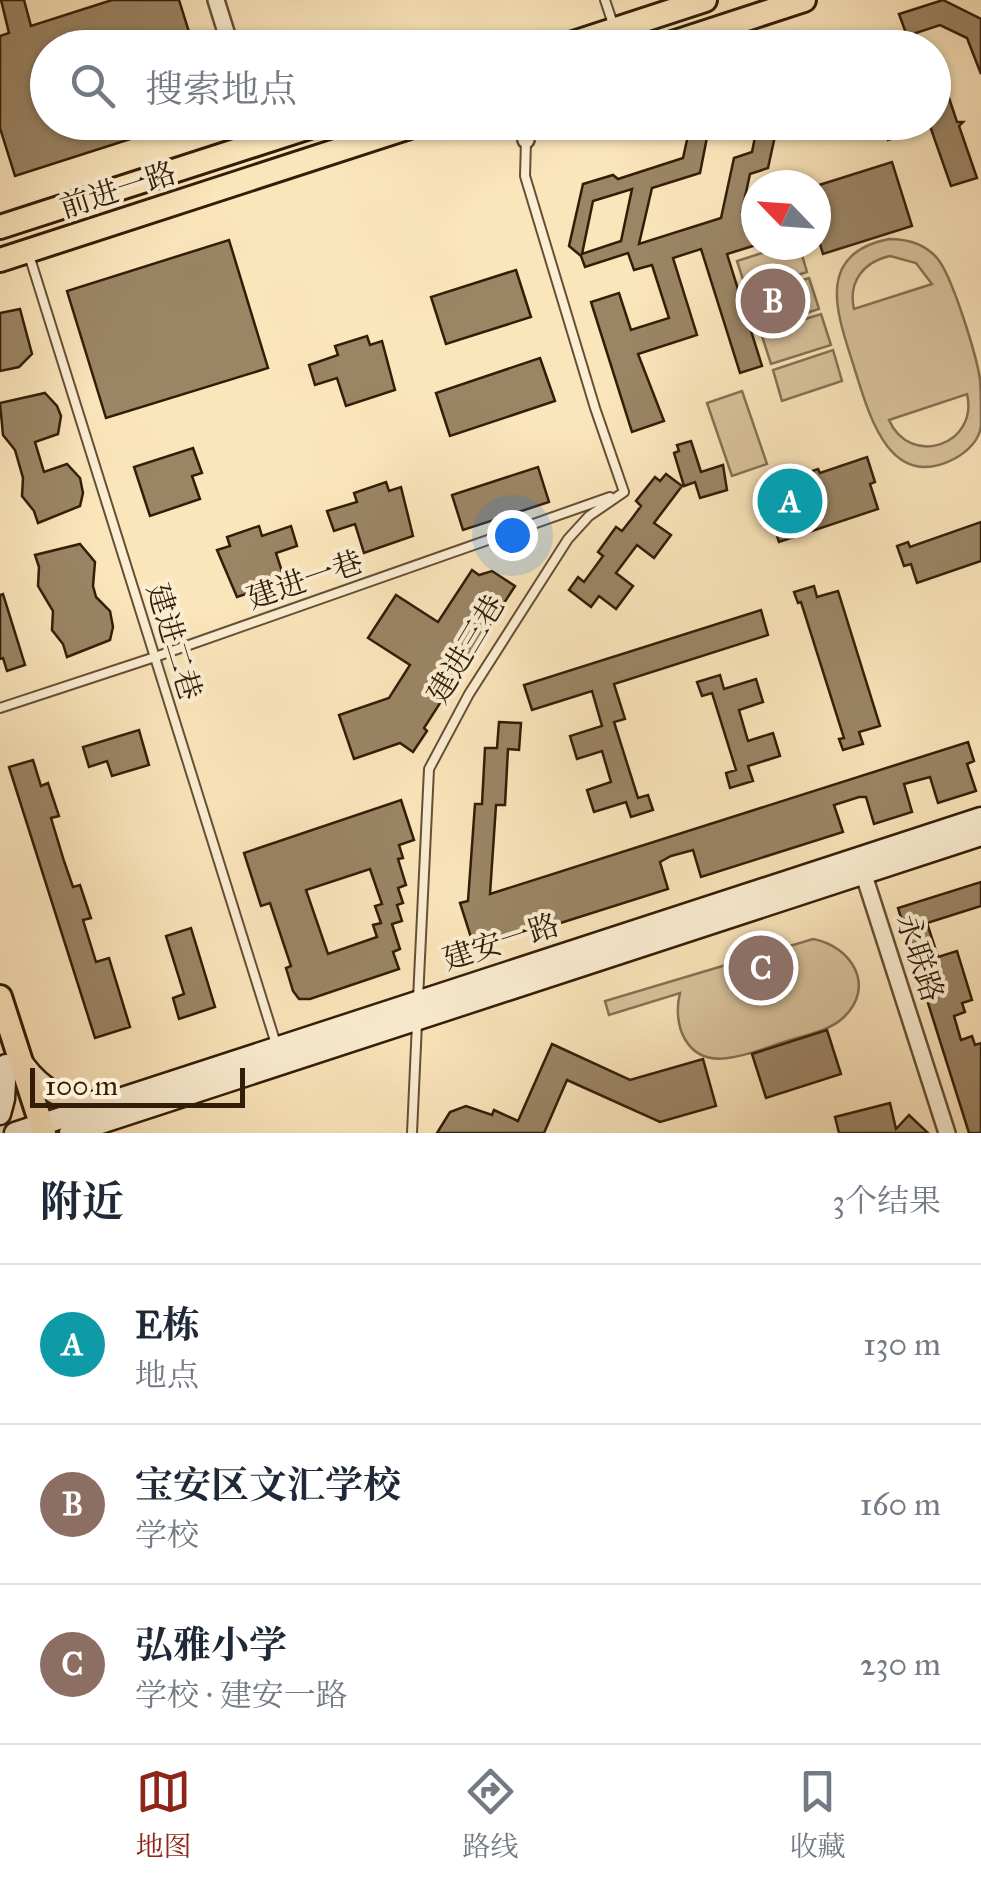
<!DOCTYPE html>
<html lang="zh">
<meta charset="utf-8">
<style>
body{margin:0;font-family:"IM FELL Great Primer","Noto Serif SC",serif;background:#f2f2f3;color:#1f2937}
.compass{position:absolute;left:741px;top:170px;width:90px;height:90px;border-radius:50%;background:#fff;box-shadow:0 2px 8px #0004;rotate:295deg}
.scale{position:absolute;left:30px;bottom:25px;width:215px;box-sizing:border-box;padding-left:10px;border:5px solid #331d08;border-top:0;font-size:28px;line-height:35px;white-space:nowrap;color:#331d08;-webkit-text-stroke:8px #fceed3;paint-order:stroke}
.you{position:absolute;left:512px;top:535px;width:35px;height:35px;margin:-25px;border:8px solid #fff;border-radius:50%;background:#1a73e8;box-shadow:0 0 0 15px #1a73e833}
.badge{display:grid;place-items:center;width:65px;height:65px;border-radius:50%;background:#8f2418;color:#fff;font-size:32px;font-weight:700}
.pin{position:absolute;translate:-50% -50%;border:5px solid #fff;box-shadow:0 2px 10px #0006}
.list{margin:0;padding:0;list-style:none}
h2{display:flex;justify-content:space-between;align-items:center;height:130px;margin:0;padding:0 40px;font-size:42px}
h2 small{font-size:32px;font-weight:400;color:#747a83}
.list li{display:grid;grid-template-columns:65px 1fr auto;gap:30px;align-items:center;box-sizing:border-box;height:160px;padding:0 40px;border-top:2px solid #e0e1e3}
.list b{display:block;font-size:38px;white-space:nowrap}
.list p{margin:0;font-size:32px;white-space:nowrap;color:#747a83}
.list em{font-size:32px;font-style:normal;color:#747a83}
.icon{flex:none;width:55px;height:55px;fill:none;stroke:currentColor;stroke-width:2;stroke-linecap:round;stroke-linejoin:round}
.map{position:relative;flex:none;width:981px;height:1133px;overflow:hidden}
.search{position:absolute;background:#fff;box-shadow:0 2px 8px #0004;left:30px;right:30px;top:30px;height:110px;display:flex;align-items:center;gap:25px;box-sizing:border-box;padding:0 35px;border-radius:55px;color:#747a83;font-size:38px}
.sheet{height:610px;background:#fff}
nav{display:flex;justify-content:space-around;align-items:center;box-sizing:border-box;height:140px;border-top:2px solid #e0e1e3;background:#fff;font-size:28px;color:#747a83}
nav a{display:grid;justify-items:center;gap:5px}
nav .on{color:#8f2418}
.map>svg:first-child{display:block}
.green{fill:#d9c39d;stroke:#867052;stroke-width:2.5;fill-rule:evenodd}
.building{fill:#9b8565;stroke:#331d08;stroke-width:2.5;fill-rule:evenodd}
.lines{fill:none;stroke-linecap:round;stroke-linejoin:round}
.service-casing{stroke:#654f35;stroke-width:12}
.minor-casing{stroke:#654f35;stroke-width:20}
.secondary-casing{stroke:#331d08;stroke-width:25}
.primary-casing{stroke:#331d08;stroke-width:28}
.service{stroke:#fceed3;stroke-width:8}
.minor{stroke:#fceed3;stroke-width:15}
.secondary{stroke:#fceed3;stroke-width:20}
.primary{stroke:#fbe5bb;stroke-width:22}
.labels{text-anchor:middle;dominant-baseline:central;stroke-width:8;stroke-linejoin:round;paint-order:stroke}
.street-label{font-size:30px;fill:#331d08;stroke:#fceed3}
</style>
<div class="map">
<svg width="981" height="1133" viewBox="0 0 981 1133">
<rect width="100%" height="100%" fill="#fbe5bb"/>
<filter id="stains"><feTurbulence type="fractalNoise" baseFrequency=".002" numOctaves="4"/><feColorMatrix values="0 0 0 0 .2 0 0 0 0 .09 0 0 0 0 .02 0 0 0 .5 -.17"/></filter>
<radialGradient id="worn" r=".72"><stop offset=".6" stop-color="#630" stop-opacity="0"/><stop offset="1" stop-color="#630" stop-opacity=".3"/></radialGradient>
<g class="green">
<path d="M889,239C907,239 924,243 937,258C952,275 976,354 980,379C981,393 981,410 981,425C980,440 967,452 954,459C888,493 868,411 854,367C838,316 813,254 889,239ZM890,256L916,263L932,284L854,309C848,282 863,262 890,256ZM967,394C979,445 910,468 889,420Z"/>
<path d="M787,245H799L807,272L747,292L737,261Z"/>
<path d="M809,278L819,309L759,328L749,297Z"/>
<path d="M821,314L831,345L771,364L761,333Z"/>
<path d="M833,350L842,381L782,401L773,370Z"/>
<path d="M742,391L767,464L732,476L707,403Z"/>
<path d="M813,939C851,946 877,986 843,1018C829,1031 805,1035 787,1041C768,1047 747,1056 728,1058C686,1064 672,1025 680,993L609,1015L605,1001Z"/>
</g>
<g class="building">
<path d="M1,0H24L31,26L112,0H179L194,48H48V122L174,125L15,176L0,128V36L9,33Z"/>
<path d="M943,0L981,19V74L967,38L940,25L907,36L899,14Z"/>
<path d="M881,32L887,48H842L841,46Z"/>
<path d="M945,86L957,122H963L959,126L977,178L951,186L930,126L888,140L882,122H934V89Z"/>
<path d="M691,122H710L700,173L652,188L639,244L721,218L734,158L752,152L758,122H778L768,168L750,174L742,211L756,207V245L727,254L762,366L740,373L701,249L673,258L697,335L638,354L664,421L632,432L591,302L619,293L631,330L669,318L652,265L634,270L628,253L585,267L581,256L569,246L583,184L613,175L618,179L683,158ZM632,189L621,241L582,254L593,201Z"/>
<path d="M892,162L912,226L823,254L816,231V186Z"/>
<path d="M229,240L268,368L106,418L67,291Z"/>
<path d="M516,270L531,317L446,344L431,297Z"/>
<path d="M20,309L32,354L19,367L0,371V313Z"/>
<path d="M367,336L370,345L382,341L395,390L346,406L337,378L315,385L309,365L338,355L335,346Z"/>
<path d="M540,358L555,401L450,436L436,393Z"/>
<path d="M45,393L57,406L61,416L58,434L35,442L44,472L67,464L80,478L83,493L80,506L38,523L34,511L22,496L23,478L15,450L3,435L0,403Z"/>
<path d="M691,441L701,472L723,465L727,490L700,498L695,482L684,486L674,453L679,451L677,445Z"/>
<path d="M193,448L202,473L192,476L200,499L150,516L134,467Z"/>
<path d="M867,457L875,482L870,484L878,509L779,542L771,518L766,519L757,495L804,479L803,474L818,469L820,473Z"/>
<path d="M538,467L549,502L463,530L452,495Z"/>
<path d="M666,474L682,486L654,523L671,535L654,558L637,545L616,573L633,586L616,609L599,596L591,607L569,590L578,577L584,582L603,556L598,552L616,527L622,531L633,517L641,506L636,501L655,477L660,481Z"/>
<path d="M386,482L389,491L401,487L413,536L364,553L355,524L334,531L327,511L357,502L354,493Z"/>
<path d="M981,522V561L917,583L911,564L904,566L897,546L908,542L910,547Z"/>
<path d="M259,526L262,536L291,526L297,546L276,553L285,581L237,597L217,550L230,546L227,537Z"/>
<path d="M80,544L95,562L93,586L96,597L110,611L113,627L110,640L67,657L63,644L52,630L53,611L38,586L39,567L35,555Z"/>
<path d="M472,570L479,575L492,571L515,586L424,728L427,731L413,752L400,743L354,759L339,715L389,698L410,665L368,638L396,595L438,622Z"/>
<path d="M814,586L817,597L838,591L880,726L859,732L863,744L843,750L839,739L844,738L801,602L798,603L794,592Z"/>
<path d="M3,594L25,665L7,671L3,658L0,659V595Z"/>
<path d="M761,610L768,635L614,684L625,719L614,722L638,798L648,795L653,810L631,817L626,802L594,812L587,790L611,782L602,751L577,759L570,736L602,726L592,691L532,710L524,685Z"/>
<path d="M720,675L724,689L756,679L763,702L739,710L748,741L773,733L780,756L748,766L753,781L730,788L726,773L736,770L712,693L702,696L697,682Z"/>
<path d="M499,722L521,723L519,750L508,749L505,805H496L490,894L968,742L974,761L967,764L976,791L938,803L930,777L904,784L912,812L874,824L866,797H859L834,805L843,832L701,877L693,850L671,856L660,862L668,889L475,950L460,903L468,901L475,804H482L485,748H497Z"/>
<path d="M139,730L149,765L112,776L107,761L89,767L83,747Z"/>
<path d="M33,760L41,786L48,783L59,816L51,818L64,861L73,887L80,885L91,918L83,920L96,962L109,958L130,1027L95,1038L9,767Z"/>
<path d="M401,800L414,840L399,845L403,858L398,859L406,885L398,888L403,903L397,905L402,921L392,924L400,949L393,952L399,969L310,999H299L293,991L286,968L291,966L270,903L261,906L244,853ZM370,869L382,904L375,906L381,923L373,925L377,937L328,954L306,890Z"/>
<path d="M981,882V906L927,923L938,957L957,951L972,1000L962,1003L965,1012L954,1016L961,1040L972,1036L975,1045L981,1043V1133H969L898,908Z"/>
<path d="M191,928L215,1007L179,1019L173,998L184,994L166,936Z"/>
<path d="M827,1030L841,1074L766,1098L752,1054Z"/>
<path d="M552,1044L630,1080L703,1059L716,1106L660,1122L567,1080L544,1133H437L450,1112L466,1106L492,1115L494,1110L518,1121Z"/>
<path d="M890,1103L896,1129L909,1115L928,1133H839L835,1117Z"/>
</g>
<g class="lines">
<defs>
<g id="service">
<path d="M605,0L613,24"/>
<path d="M29,255L276,1044"/>
<path d="M0,708L155,657L610,497"/>
<path d="M418,999L429,769L469,694L568,539L589,516L624,492L595,408L525,176L526,140"/>
<path d="M412,1133L417,1023"/>
</g>
<g id="minor">
<path d="M216,0L231,48"/>
<path d="M522,122L526,140"/>
<path d="M861,866L947,1133"/>
</g>
<g id="secondary">
<path d="M24,1065C41,1088 63,1102 92,1102"/>
<path d="M0,1114L4,1099L6,1065"/>
<path d="M15,1133L981,818"/>
<path d="M70,1133L981,835"/>
</g>
<g id="primary">
<path d="M558,48L705,0"/>
<path d="M657,48L804,0"/>
<path d="M0,227L325,122"/>
<path d="M0,260L425,122"/>
<path d="M0,997L44,1133"/>
</g>
</defs>
<use href="#service" class="service-casing"/>
<use href="#minor" class="minor-casing"/>
<use href="#secondary" class="secondary-casing"/>
<use href="#primary" class="primary-casing"/>
<use href="#service" class="service"/>
<use href="#minor" class="minor"/>
<use href="#secondary" class="secondary"/>
<use href="#primary" class="primary"/>
</g>
<g class="labels">
<g class="street-label">
<text transform="translate(118 190) rotate(-18)">前进一路</text>
<text transform="translate(305 580) rotate(-19)">建进一巷</text>
<text transform="translate(174 642) rotate(73)">建进二巷</text>
<text transform="translate(466 649) rotate(-59)">建进三巷</text>
<text transform="translate(501 942) rotate(-18)">建安一路</text>
<text transform="translate(920 958) rotate(72)">永联路</text>
</g>
</g>
<rect width="100%" height="100%" filter="url(#stains)"/>
<rect width="100%" height="100%" fill="url(#worn)"/>
</svg>
<svg class="compass" viewBox="-18 -18 36 36"><path d="M0-13l5 13h-10z" fill="#e53935"/><path d="M0 13l5-13h-10z" fill="#747a83"/></svg>
<div class="scale">100 m</div>
<div class="you"></div>
<div class="pin badge" style="left:790px;top:501px;background:#0f9aa8">A</div>
<div class="pin badge" style="left:773px;top:301px;background:#8d6e63">B</div>
<div class="pin badge" style="left:761px;top:968px;background:#8d6e63">C</div>
<div class="search"><svg class="icon" aria-label="search" viewBox="0 0 24 24"><circle cx="10" cy="10" r="6"/><path d="M15 15l6 6"/></svg>搜索地点</div>
</div>
<section class="sheet">
<h2>附近<small>3个结果</small></h2>
<ul class="list">
<li><span class="badge" style="background:#0f9aa8">A</span><div><b>E栋</b><p>地点</p></div><em>130 m</em></li>
<li><span class="badge" style="background:#8d6e63">B</span><div><b>宝安区文汇学校</b><p>学校</p></div><em>160 m</em></li>
<li><span class="badge" style="background:#8d6e63">C</span><div><b>弘雅小学</b><p>学校 · 建安一路</p></div><em>230 m</em></li>
</ul>
</section>
<nav>
<a class="on"><svg class="icon" aria-label="map" viewBox="0 0 24 24"><path d="M3 6l6-2 6 2 6-2v14l-6 2-6-2-6 2zM9 4v14M15 6v14"/></svg>地图</a>
<a><svg class="icon" aria-label="directions" viewBox="0 0 24 24"><path d="M12 3l9 9-9 9-9-9zM9 14v-3h6M13 9l2 2-2 2"/></svg>路线</a>
<a><svg class="icon" aria-label="saved" viewBox="0 0 24 24"><path d="M7 4h10v16l-5-4-5 4z"/></svg>收藏</a>
</nav>
